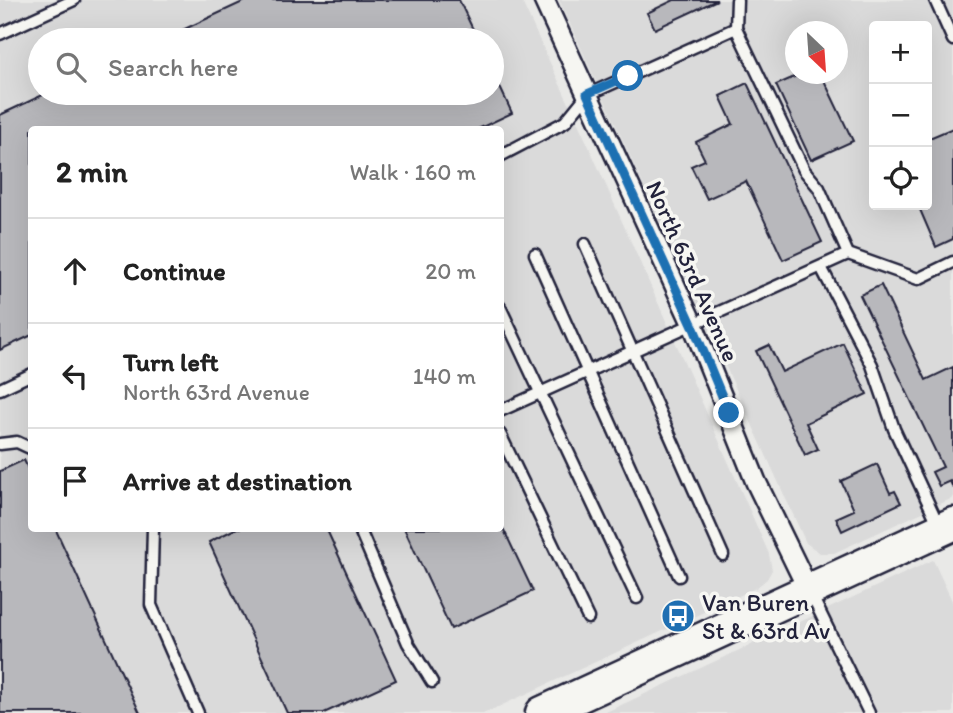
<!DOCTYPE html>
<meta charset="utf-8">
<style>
body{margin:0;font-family:Itim,sans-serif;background:#f2f2f2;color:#222}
.controls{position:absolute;right:21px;top:21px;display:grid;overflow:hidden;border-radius:7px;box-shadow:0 7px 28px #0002}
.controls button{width:63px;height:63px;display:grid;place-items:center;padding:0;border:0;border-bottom:2px solid #e0e0e0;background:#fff;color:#222;font:35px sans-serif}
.compass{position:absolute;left:785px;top:21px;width:63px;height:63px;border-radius:50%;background:#fff;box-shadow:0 7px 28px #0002;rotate:155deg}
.stop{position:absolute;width:21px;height:21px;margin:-16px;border:5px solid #1f6fb2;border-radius:50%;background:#fff}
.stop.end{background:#1f6fb2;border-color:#fff;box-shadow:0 2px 7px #0008}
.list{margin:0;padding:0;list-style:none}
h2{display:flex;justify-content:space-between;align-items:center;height:91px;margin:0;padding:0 28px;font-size:30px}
h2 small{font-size:23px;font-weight:400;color:#767676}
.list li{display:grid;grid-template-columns:46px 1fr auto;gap:21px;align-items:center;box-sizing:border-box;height:105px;padding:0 28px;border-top:2px solid #e0e0e0}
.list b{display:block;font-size:26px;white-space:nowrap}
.list p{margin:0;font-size:23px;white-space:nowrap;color:#767676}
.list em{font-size:23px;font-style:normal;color:#767676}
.icon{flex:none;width:38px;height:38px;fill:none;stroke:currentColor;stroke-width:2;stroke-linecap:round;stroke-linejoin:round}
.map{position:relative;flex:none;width:953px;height:713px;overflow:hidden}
.search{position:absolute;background:#fff;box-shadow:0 7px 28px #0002;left:28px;top:28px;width:476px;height:77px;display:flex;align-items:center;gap:18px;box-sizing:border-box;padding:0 24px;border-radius:38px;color:#767676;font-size:26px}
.panel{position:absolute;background:#fff;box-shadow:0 7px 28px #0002;left:28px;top:126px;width:476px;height:406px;border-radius:7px}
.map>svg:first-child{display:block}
.built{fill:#dadada;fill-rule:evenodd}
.building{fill:#b8b8bc;stroke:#22223b;stroke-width:2}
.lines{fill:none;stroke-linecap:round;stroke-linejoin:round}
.lane-casing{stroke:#22223b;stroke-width:15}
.street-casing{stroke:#22223b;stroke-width:24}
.primary-casing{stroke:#22223b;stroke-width:37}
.lane{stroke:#f6f6f2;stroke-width:10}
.street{stroke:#f6f6f2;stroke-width:19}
.primary{stroke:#f6f6f2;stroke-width:32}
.route{stroke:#1f6fb2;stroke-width:9}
.labels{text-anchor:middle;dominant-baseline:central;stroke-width:7;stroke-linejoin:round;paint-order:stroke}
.street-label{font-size:24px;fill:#22223b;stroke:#f6f6f2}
.poi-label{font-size:24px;fill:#22223b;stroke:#f6f6f2;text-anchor:start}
</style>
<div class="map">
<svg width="953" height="713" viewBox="0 0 953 713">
<rect width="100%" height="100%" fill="#e9e9e7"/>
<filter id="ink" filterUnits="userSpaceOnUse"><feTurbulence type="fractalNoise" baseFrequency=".0143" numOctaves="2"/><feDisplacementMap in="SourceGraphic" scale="14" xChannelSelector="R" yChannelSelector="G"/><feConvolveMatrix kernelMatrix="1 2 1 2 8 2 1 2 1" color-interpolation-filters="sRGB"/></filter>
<g filter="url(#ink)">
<g class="built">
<path d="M0,0H521L590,149L769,554L772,570L767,579L756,588L485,713H0ZM40,40H492V93H40ZM32,130H500V528H32Z"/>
<path d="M559,0H953V498L834,553H820L806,543ZM874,26H927V205H874ZM796,32H838V74H796Z"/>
<path d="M933,560L953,603V713H604Z"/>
</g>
<g class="building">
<path d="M247,0H459L478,40H161Z"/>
<path d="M674,0H717L655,29L647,13Z"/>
<path d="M492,70L512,113L476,130H32V335L0,350V115L47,93H492Z"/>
<path d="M801,74H821L853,141L811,160L776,85Z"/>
<path d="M747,83L822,242L783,260L746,181L707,199L691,166L705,160L696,142L733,124L720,96Z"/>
<path d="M953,128V239L936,247L918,205H927V139Z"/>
<path d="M881,285L926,380L953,367V488L950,481L939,486L932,472L943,467L860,295Z"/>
<path d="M843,343L867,394L806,423L818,449L805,455L756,351L769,345L782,372Z"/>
<path d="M24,460L32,477V528H55L140,713H0V471Z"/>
<path d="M877,464L890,493L895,491L901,503L842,531L836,518L854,510L841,481Z"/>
<path d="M237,528H326L396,680L324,713H287L209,542Z"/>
<path d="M404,528H503L533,591L451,629Z"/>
</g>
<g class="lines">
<defs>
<g id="lane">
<path d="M935,0L953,40"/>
<path d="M736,28L737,0"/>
<path d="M0,34L74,0"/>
<path d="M500,156L565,122L587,95L736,28L804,170L819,188L848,254L500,411"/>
<path d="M585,244L723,555"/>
<path d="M535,254L679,576"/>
<path d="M848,254L918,279L953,262"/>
<path d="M821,267L872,365L894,429L939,526"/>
<path d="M500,307L637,598"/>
<path d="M0,389L32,374"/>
<path d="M500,434L588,618"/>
<path d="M0,444L17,442L32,449"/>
<path d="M153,528L151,605L198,713"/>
<path d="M359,528L408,643L432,682"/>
<path d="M811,594L869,713"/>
</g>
<path id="street" d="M544,0L693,325L756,482L809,591"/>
<path id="primary" d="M542,713L953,524"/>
</defs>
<use href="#lane" class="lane-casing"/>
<use href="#street" class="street-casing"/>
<use href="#primary" class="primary-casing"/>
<use href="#lane" class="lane"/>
<use href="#street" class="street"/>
<use href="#primary" class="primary"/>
</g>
</g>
<g class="lines" filter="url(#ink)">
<path class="route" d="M628,76L587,94L693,326L729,413"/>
</g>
<defs>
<symbol id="bus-disc" viewBox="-11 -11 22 22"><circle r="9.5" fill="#1f6fb2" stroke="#f6f6f2"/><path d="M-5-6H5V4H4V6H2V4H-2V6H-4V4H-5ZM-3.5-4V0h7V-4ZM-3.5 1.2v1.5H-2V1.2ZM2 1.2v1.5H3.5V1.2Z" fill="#fff"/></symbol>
</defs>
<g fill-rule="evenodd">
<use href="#bus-disc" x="659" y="597" width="38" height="38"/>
</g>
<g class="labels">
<g class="street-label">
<text transform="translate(693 271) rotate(66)">North 63rd Avenue</text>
</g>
<g class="poi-label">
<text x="702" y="602">Van Buren<tspan x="702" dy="28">St &amp; 63rd Av</tspan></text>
</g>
</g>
</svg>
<div class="controls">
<button>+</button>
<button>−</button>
<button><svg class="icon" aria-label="locate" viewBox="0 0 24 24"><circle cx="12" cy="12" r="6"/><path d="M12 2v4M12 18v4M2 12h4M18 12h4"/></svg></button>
</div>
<svg class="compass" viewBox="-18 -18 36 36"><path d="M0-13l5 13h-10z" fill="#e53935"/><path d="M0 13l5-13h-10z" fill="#767676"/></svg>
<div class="stop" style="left:628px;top:76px"></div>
<div class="stop end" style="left:729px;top:413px"></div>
<div class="search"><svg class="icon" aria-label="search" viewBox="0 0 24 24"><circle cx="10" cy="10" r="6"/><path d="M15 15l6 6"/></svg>Search here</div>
<section class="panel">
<h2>2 min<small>Walk · 160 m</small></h2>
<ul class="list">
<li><svg class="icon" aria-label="ahead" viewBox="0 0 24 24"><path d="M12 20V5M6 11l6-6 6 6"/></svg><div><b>Continue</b></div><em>20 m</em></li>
<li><svg class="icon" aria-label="left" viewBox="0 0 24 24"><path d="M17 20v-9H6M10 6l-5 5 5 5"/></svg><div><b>Turn left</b><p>North 63rd Avenue</p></div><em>140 m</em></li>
<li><svg class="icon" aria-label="arrive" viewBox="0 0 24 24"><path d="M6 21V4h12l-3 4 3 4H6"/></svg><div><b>Arrive at destination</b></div></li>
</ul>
</section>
</div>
